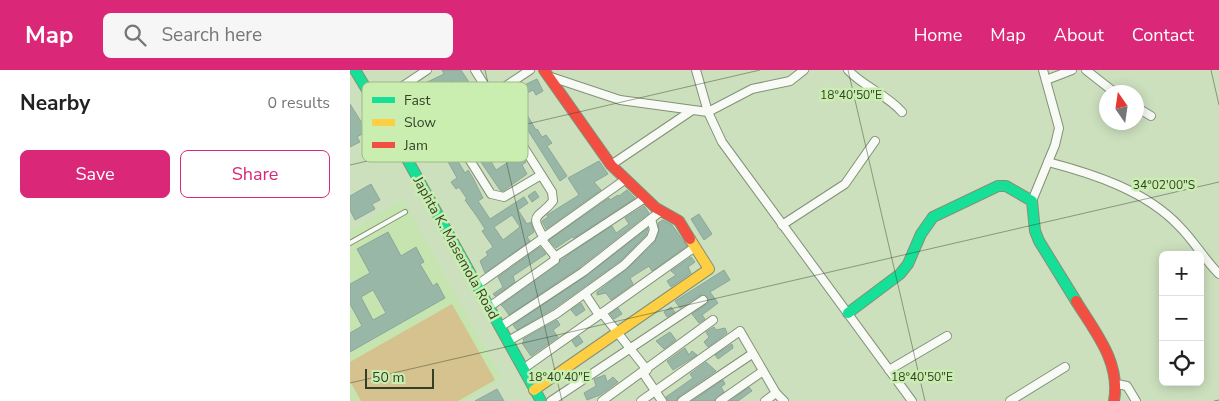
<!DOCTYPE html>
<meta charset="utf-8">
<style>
body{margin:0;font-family:"Nunito Sans",sans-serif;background:#f6f6f6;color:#222}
.controls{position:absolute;right:15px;bottom:15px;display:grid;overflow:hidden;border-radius:8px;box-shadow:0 2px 12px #0003}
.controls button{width:45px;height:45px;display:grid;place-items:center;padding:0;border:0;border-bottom:1px solid #e0e0e0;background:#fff;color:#222;font:25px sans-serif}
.compass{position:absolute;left:749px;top:15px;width:45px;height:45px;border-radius:50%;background:#fff;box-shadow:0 2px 12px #0003;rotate:347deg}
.scale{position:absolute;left:15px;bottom:12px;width:69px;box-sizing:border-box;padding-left:5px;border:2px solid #324028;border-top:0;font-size:14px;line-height:18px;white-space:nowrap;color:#324028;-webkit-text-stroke:4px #caeeb0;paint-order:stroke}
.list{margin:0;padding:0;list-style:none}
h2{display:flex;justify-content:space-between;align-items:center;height:65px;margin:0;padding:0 20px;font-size:21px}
h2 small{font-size:16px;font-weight:400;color:#767676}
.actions{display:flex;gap:10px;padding:15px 20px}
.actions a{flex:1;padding:11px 0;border:1px solid #db2777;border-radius:8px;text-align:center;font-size:18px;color:#db2777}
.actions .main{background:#db2777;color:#fff}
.icon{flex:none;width:28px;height:28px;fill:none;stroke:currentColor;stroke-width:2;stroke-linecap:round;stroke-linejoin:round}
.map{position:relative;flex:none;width:869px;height:331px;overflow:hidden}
header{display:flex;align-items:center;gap:30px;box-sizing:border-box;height:70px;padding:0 25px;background:#db2777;color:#fff}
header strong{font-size:24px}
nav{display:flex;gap:28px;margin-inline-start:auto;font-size:18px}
.search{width:350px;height:45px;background:#f6f6f6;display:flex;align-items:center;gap:12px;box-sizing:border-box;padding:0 18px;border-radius:8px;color:#767676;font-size:19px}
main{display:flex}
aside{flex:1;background:#fff}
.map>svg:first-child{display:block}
.built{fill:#c6e4af}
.green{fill:#d5c28f}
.building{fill:#98b7a7;stroke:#8ca798;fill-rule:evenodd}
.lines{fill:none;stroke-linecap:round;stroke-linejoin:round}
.lane-casing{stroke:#829177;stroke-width:6}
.street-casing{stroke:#829177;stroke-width:10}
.fast-casing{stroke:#829177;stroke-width:12}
.slow-casing{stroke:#829177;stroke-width:12}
.jam-casing{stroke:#829177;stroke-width:12}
.lane{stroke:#f7faf5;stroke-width:4}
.street{stroke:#f7faf5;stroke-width:8}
.fast{stroke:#16e098;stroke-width:10}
.slow{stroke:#ffcf43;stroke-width:10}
.jam{stroke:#f24e42;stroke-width:10}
.ticks{fill:none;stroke:#324028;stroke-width:1;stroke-opacity:0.45}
.labels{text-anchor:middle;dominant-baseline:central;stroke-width:5;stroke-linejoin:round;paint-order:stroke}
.street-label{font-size:14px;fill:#324028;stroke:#caeeb0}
.key{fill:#caeeb0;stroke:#9cba87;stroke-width:1}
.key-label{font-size:14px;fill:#324028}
.ticks-label{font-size:12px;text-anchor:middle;fill:#324028;stroke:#caeeb0;stroke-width:5;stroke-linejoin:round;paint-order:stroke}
</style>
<header>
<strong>Map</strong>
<div class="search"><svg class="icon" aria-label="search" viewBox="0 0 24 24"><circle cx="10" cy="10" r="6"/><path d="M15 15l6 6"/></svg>Search here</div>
<nav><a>Home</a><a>Map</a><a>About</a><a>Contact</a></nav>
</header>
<main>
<aside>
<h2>Nearby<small>0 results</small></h2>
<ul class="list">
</ul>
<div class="actions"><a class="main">Save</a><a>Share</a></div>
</aside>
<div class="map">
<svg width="869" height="331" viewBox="0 0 869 331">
<rect width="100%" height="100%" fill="#cce0be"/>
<path class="built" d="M53,130L152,309L114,331H0V161Z"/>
<path class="green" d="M102,234L145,310L108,331H11L0,311V292Z"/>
<g class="building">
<path d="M92,0H111L129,27L92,45L88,37L110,25L102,11L74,26L84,44L77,48L87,66L79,71L60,38L52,42L46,31L65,18L94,4Z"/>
<path d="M187,9L193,21L186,25L183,20L167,28L186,60L187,59L192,67L196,65L202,73L197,76L217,106L210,111L155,24Z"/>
<path d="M0,34L17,61L7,67L10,72L0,77Z"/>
<path d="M135,37L166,87L171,84L176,92L172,95L177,104L153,121L150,120L118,73L109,55L116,50L121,60L134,53L128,41ZM139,59L160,91L146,100L126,66Z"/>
<path d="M98,75L115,103L118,100L123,108L133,128L128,131L140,149L174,127L178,133L168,140L177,154L181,152L184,162L177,167L180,171L135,203L130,191L138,185L136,182L143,177L132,161L135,159L128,148L115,130L117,129L109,117L106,119L101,112L107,108L91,79ZM162,145L170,157L153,170L144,157Z"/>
<path d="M249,91L258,104L244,112L251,120L196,159L192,151L198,147L197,145L229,125L218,108Z"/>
<path d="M21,114L30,130L22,134L25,139L5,150L0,140V126Z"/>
<path d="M277,120L285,128L224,168L222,167L206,178L199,170L259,128L260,130L268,125L269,126Z"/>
<path d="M185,121L189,127L182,132L178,126Z"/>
<path d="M294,136L299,143L230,197L159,245L154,238L151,235L222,182L262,156L266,163L279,154L275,148Z"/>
<path d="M349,144L362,164L354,170L341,149Z"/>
<path d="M313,150L322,155L337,176L302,201L299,196L280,208L283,214L261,230L256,223L247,225V222L277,199L305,172L309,161L308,153Z"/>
<path d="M298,158L296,165L270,191L203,239L167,260L163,255L236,206Z"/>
<path d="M38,162L51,186L66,177L74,192L70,194L83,216L87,213L95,228L0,282V263L12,256L0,234V214L20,203L7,179ZM23,220L36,243L23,250L11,227Z"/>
<path d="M190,177L196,184L163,206L165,212L145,226L143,224L153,217L148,207Z"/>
<path d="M341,187L345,192L338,197L341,203L321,217L317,211L326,205L321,201Z"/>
<path d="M374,200L380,210L360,222L368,233L352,245L355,249L349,253L342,244L358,233L357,227L350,225L330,238L325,231Z"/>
<path d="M231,233L235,240L226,246L221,240Z"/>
<path d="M321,237L325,242L317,247L314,242Z"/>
<path d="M268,238L272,244L264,249L260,244Z"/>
<path d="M207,250L210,255L203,260L208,267L181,286L172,273L174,271L173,269Z"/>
<path d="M364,257L366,260L375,258L377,263L358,277L354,272L359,267L356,262Z"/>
<path d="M320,262L326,270L314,279L306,271Z"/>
<path d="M229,266L233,272L226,277L222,271Z"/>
<path d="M382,274L383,278L368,289L365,285Z"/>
<path d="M335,278L339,285L342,281L347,285L323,300L317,291Z"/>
<path d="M356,292L366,301L329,326L326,331H318L316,327L343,308L340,304Z"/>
<path d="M255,305L257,312L263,307L268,312L250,325L237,330L234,323L246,316L244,309Z"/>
<path d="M373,310L375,314L371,317L374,322L364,331H342Z"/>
<path d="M399,317L402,321L399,323L388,331H380Z"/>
<path d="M147,319L154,331H125Z"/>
</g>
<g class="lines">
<defs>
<path id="lane" d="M0,173L55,142"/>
<g id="street">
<path d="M125,0L202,122L203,131C189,149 178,142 194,168"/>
<path d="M180,0L106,49L101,60L141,124L154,127L191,105"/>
<path d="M346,0L358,42L372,72L562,331"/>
<path d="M498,0C514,17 536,24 552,42"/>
<path d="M736,0L764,22"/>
<path d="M201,7L270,30L358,42L402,19L440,11L454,0"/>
<path d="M696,10L722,0"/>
<path d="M26,34L77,0"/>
<path d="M786,37L801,46"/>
<path d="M698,92C744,104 796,121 829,156C844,171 854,189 869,204"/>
<path d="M261,95L341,41"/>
<path d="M682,131L705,75L709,58L693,0"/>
<path d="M432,155L495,114L525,71"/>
<path d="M205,187L295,128"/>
<path d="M127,215L276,109"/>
<path d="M235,224L249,245"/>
<path d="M139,237L205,190L204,185L192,170"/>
<path d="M252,243L297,300"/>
<path d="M150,257L233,202L311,141"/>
<path d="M158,271L206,244L274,195L301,168L304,160L301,149"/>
<path d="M173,299L345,177"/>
<path d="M539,300L597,266"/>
<path d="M293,303L312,331"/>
<path d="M767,314L777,316L786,331"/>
<path d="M201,331L353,230"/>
<path d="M252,331L363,250"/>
<path d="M291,331L390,261L426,323L434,331"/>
<path d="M332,331L402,284"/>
<path d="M370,331L413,301"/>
<path d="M415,331L426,323"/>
<path d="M660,331L715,297"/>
</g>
<g id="fast">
<path d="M5,0L41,60L191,331"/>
<path d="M498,243L550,204L558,194L571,164L583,147L648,116H656L682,131L685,161L689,171L726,231"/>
</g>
<path id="slow" d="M184,320L359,199L340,169"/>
<g id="jam">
<path d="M194,0L261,95L306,138L329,151L340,169"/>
<path d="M726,231C745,262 771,292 764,331"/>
</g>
</defs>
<use href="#lane" class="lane-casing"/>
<use href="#street" class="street-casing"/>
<use href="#fast" class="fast-casing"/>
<use href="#slow" class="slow-casing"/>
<use href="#jam" class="jam-casing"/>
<use href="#lane" class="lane"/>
<use href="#street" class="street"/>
<use href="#fast" class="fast"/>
<use href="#slow" class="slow"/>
<use href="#jam" class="jam"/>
</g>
<path class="ticks" d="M135,0L212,331M498,0L575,331M861,0L869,35M0,95L410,0M0,313L869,112M864,331L869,330"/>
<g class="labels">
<g class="street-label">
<text transform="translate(106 178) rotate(61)">Japhta K. Masemola Road</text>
</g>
</g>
<rect x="12" y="12" width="166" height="80" rx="8" class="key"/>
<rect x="22" y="27" width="23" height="6" fill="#16e098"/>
<rect x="22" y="49" width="23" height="7" fill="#ffcf43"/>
<rect x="22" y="72" width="23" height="6" fill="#f24e42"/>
<g class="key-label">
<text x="54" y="35">Fast</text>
<text x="54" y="57">Slow</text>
<text x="54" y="80">Jam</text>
</g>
<g class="ticks-label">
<text x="501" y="29">18°40'50"E</text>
<text x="814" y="119">34°02'00"S</text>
<text x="209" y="311">18°40'40"E</text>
<text x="572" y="311">18°40'50"E</text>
</g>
</svg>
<div class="controls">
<button>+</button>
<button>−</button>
<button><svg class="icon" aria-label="locate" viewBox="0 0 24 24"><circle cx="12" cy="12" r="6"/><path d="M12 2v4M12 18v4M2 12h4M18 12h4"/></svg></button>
</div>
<svg class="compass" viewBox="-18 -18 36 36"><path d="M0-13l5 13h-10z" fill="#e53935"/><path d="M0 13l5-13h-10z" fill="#767676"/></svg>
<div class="scale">50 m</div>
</div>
</main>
